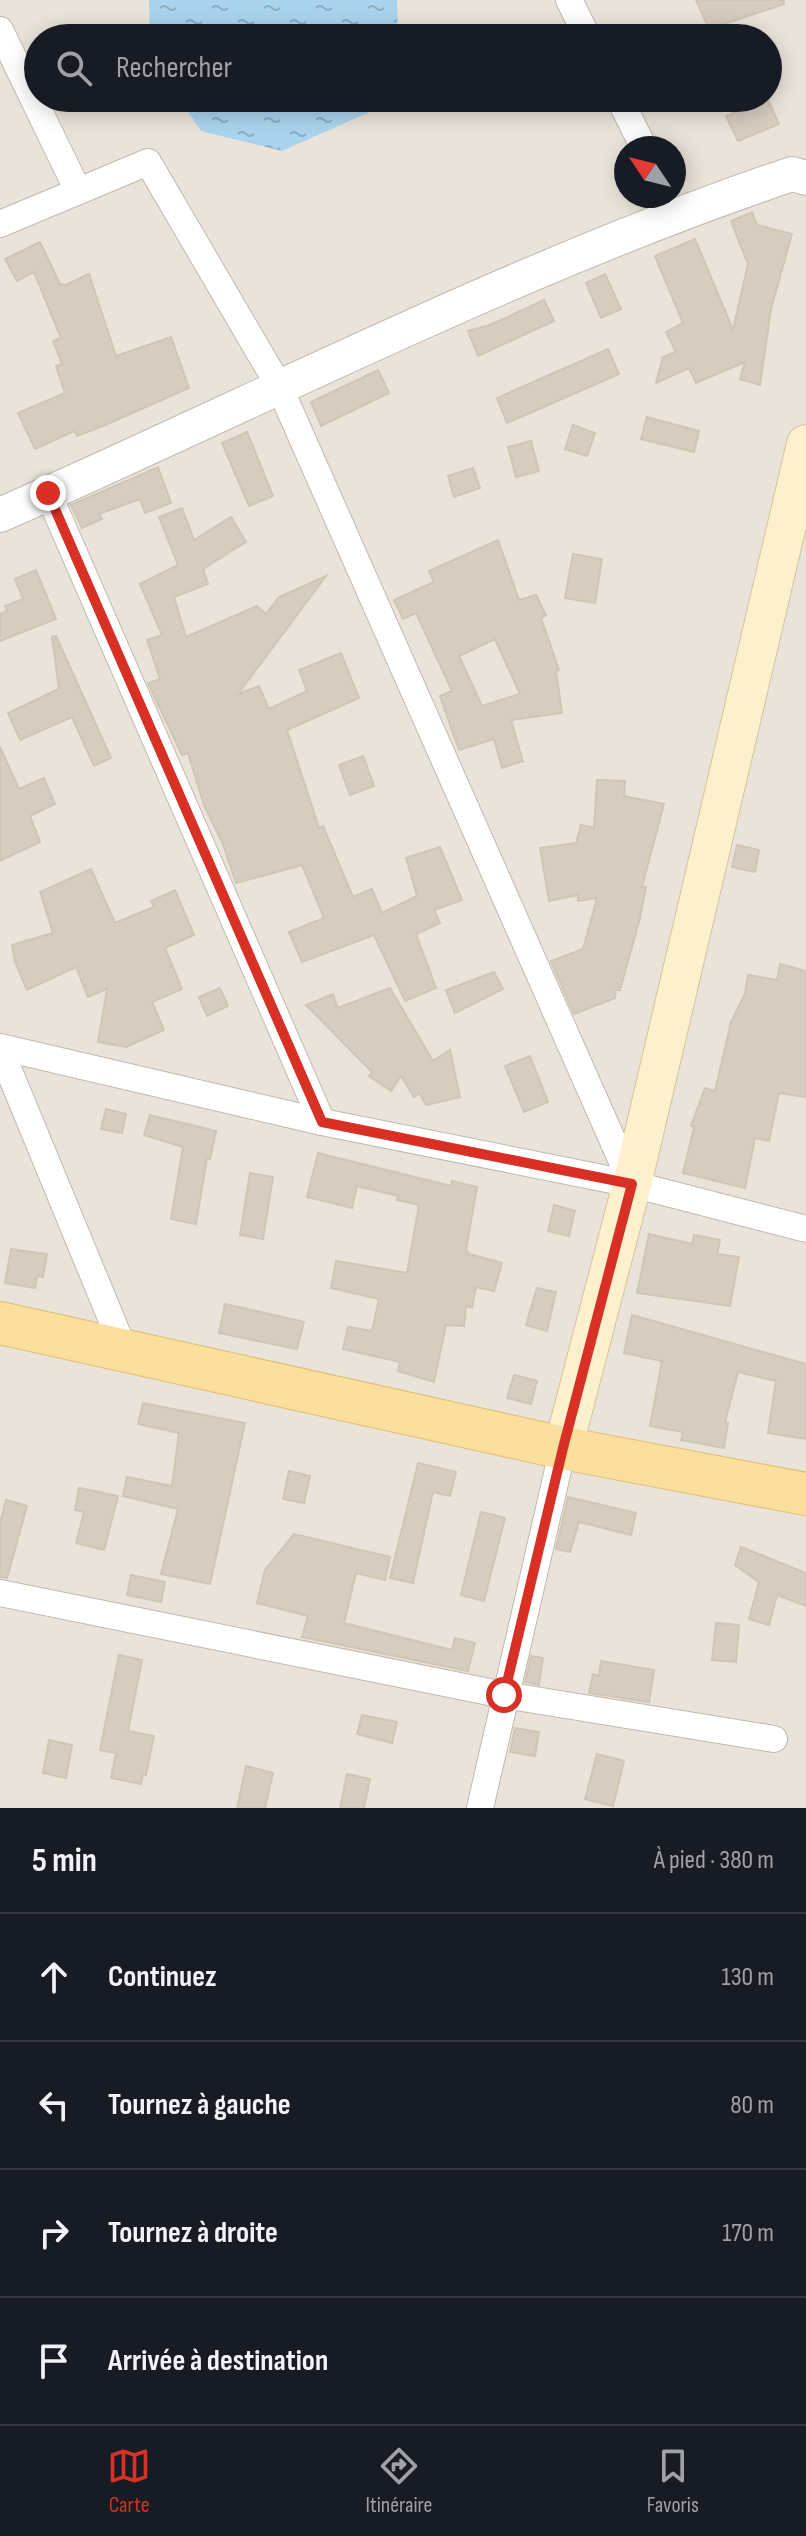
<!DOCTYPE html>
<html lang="fr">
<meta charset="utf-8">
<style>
body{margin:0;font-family:"Sofia Sans Condensed",sans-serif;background:#242831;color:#f1f3f6}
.compass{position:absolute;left:614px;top:136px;width:72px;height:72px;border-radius:50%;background:#171b24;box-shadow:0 4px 20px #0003;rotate:305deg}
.stop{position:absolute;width:24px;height:24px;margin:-18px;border:6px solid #d93025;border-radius:50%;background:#fff}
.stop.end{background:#d93025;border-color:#fff;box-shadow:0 2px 8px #0008}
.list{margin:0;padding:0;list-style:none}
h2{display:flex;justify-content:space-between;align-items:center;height:104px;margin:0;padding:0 32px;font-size:34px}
h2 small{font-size:26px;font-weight:400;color:#9ea1a6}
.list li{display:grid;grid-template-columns:52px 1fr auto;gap:24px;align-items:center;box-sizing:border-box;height:128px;padding:0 32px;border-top:2px solid #363941}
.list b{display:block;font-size:30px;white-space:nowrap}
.list em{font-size:26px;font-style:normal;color:#9ea1a6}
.icon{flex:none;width:44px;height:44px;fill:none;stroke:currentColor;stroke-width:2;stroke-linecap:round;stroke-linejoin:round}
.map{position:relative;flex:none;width:806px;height:1808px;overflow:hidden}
.search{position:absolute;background:#171b24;box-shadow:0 4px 20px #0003;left:24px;right:24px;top:24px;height:88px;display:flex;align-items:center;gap:20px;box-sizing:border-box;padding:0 28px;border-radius:44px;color:#9ea1a6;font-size:30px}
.sheet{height:616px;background:#171b24}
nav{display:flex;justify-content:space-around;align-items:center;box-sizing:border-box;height:112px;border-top:2px solid #363941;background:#171b24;font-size:22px;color:#9ea1a6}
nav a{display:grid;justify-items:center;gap:4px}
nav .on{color:#d93025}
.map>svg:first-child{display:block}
.residential{fill:#e9e3d9;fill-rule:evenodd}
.water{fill:url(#water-ripples)}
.building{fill:#d6cdc1;stroke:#d1c5b4;stroke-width:2;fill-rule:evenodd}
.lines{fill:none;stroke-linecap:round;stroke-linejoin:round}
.minor-casing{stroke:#c0b9ae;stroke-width:28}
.tertiary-casing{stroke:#c0b9ae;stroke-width:36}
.secondary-casing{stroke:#d3c39c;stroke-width:40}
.primary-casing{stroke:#e0bb6e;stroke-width:44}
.minor{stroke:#fff;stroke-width:26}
.tertiary{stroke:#fff;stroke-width:34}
.secondary{stroke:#fdf0cd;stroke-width:38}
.primary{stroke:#fade9e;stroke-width:42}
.route{stroke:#d93025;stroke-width:10}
</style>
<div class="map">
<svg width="806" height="1808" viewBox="0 0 806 1808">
<defs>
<pattern id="water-ripples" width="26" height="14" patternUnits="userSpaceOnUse" patternTransform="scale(2)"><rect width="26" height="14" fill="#aad4ee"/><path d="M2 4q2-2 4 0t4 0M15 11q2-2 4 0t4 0" fill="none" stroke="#8caec2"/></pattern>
</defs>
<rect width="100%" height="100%" fill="#f5f2eb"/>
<path class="residential" d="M0,0H806V1808H0ZM38,38H768V98H38ZM626,148H674V196H626Z"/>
<g class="water">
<path d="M149,0H397L398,38H150Z"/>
<path d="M179,98H377L372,111L282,151L201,131Z"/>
</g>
<g class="building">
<path d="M696,0H784V4L709,29Z"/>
<path d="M736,98H767L779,124L738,141L726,116L740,110Z"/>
<path d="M752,212L757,225L792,234L771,309L760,385L740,379L745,362L696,383L689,368L656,383L663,357L676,352L666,332L683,323L655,256L695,239L733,330L748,264L731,221Z"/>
<path d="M40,242L60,284L66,285L89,274L116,356L171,337L189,388L103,426L77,436L75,431L70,433L35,449L18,413L65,393L56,366L62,364L53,341L61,338L34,272L17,281L5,259Z"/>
<path d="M605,274L621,309L601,318L586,283Z"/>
<path d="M544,300L554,321L478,356L468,331L490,325Z"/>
<path d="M608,349L619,374L507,423L497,398Z"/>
<path d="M378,370L389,393L321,426L311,402Z"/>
<path d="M647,417L699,431L694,452L641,439Z"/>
<path d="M573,425L595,433L587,456L565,449Z"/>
<path d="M247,432L273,496L249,506L222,443Z"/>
<path d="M531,441L539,471L516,477L508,447Z"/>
<path d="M158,467L171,503L145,513L140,499L99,514L102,519L82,528L71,505Z"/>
<path d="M473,468L480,488L454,497L448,476Z"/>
<path d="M182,508L194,540L231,517L246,542L203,569L208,584L174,597L186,637L257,606L266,614L279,597L326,576L238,694L259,686L269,709L307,691L299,670L341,653L359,698L287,730L319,828L323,826L353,897L372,889L382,913L417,896L406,858L440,847L462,900L434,910L440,923L416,934L436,988L405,1001L374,935L302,962L289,932L324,918L302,865L236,883L223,844L204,805L188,753L182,755L148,683L160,679L147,640L162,635L140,584L178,565L159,517Z"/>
<path d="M498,540L519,600L536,595L546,615L541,618L559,670L556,671L562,713L511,720L523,761L502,768L494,739L459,750L440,696L452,691L416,613L403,619L394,600L434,582L429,571ZM495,639L520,694L482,706L459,656Z"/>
<path d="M573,554L602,559L595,603L565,598Z"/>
<path d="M36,570L56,619L0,641V614L7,611L5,606L23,599L15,579Z"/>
<path d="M56,636L111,758L94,766L72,717L20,740L8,713L59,689L52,637Z"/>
<path d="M0,747L19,789L44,778L55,804L30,816L40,842L0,861Z"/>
<path d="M363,756L374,786L350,795L339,765Z"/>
<path d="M597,780L625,781L624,796L664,804L642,887H646L640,918L620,990H616L615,998L574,1014L551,961L583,949L597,898L578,901V895L549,901L540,848L576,843L581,825L594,828Z"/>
<path d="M737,845L759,850L755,872L732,867Z"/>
<path d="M91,869L115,923L154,907L151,901L175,890L194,935L165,948L182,989L152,1002L164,1030L126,1047L98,1042L107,989L88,997L76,967L27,990L15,962L12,945L53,933L40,892Z"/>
<path d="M780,964L806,971V1097L779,1093L769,1141L755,1138L745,1188L683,1173L694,1127L691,1126L705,1088L715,1091L731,1022L745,994L748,975L777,980Z"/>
<path d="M494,972L503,989L455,1013L446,990Z"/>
<path d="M220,988L228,1006L207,1016L199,997Z"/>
<path d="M390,988L433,1061L450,1050L460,1097L426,1105L419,1093L414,1097L401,1076L391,1091L369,1076L372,1072L306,1005L333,994L338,1008Z"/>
<path d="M530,1056L548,1102L524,1112L505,1066Z"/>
<path d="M106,1109L126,1114L122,1133L101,1129Z"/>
<path d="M150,1115L216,1131L210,1159L207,1158L196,1224L171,1219L183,1147L144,1135Z"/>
<path d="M318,1153L451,1186L452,1181L477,1187L466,1250L469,1254L502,1263L494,1291L476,1287L472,1308L466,1306L464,1326L446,1325L434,1382L398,1371L400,1362L343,1349L348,1327L372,1331L379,1299L331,1288L336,1261L407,1273L419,1205L397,1200L398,1196L357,1186L352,1208L307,1197Z"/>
<path d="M250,1173L273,1177L263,1239L240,1235Z"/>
<path d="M554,1205L575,1211L569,1236L548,1231Z"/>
<path d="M649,1234L692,1244L694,1235L720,1240L717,1254L739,1257L730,1306L637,1293Z"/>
<path d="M11,1249L47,1254L43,1277L37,1276L35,1288L5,1283Z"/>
<path d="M537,1288L556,1292L547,1331L526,1325Z"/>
<path d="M225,1304L304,1322L297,1349L219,1333Z"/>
<path d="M632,1315L806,1364V1439L768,1433L776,1381L738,1372L725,1422L728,1423L724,1448L681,1440L683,1432L650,1426L662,1361L624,1353Z"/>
<path d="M514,1375L537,1381L531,1404L507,1398Z"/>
<path d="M143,1403L245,1423L210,1584L161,1574L178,1509L123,1496L127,1477L172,1486L179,1433L138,1424Z"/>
<path d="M418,1463L456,1472L450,1496L433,1492L413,1583L390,1578Z"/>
<path d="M289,1471L310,1476L304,1503L283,1499Z"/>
<path d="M79,1488L118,1496L104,1550L76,1543L84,1512L75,1510Z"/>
<path d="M568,1497L636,1513L631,1535L579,1522L570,1552L556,1549Z"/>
<path d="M6,1500L27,1506L7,1578L0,1577V1524Z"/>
<path d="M481,1512L505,1518L484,1601L461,1595Z"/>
<path d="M294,1534L390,1557L385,1580L356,1573L344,1623L452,1650L455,1638L475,1643L468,1671L302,1637L308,1616L257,1603L265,1570Z"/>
<path d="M741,1547L806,1573V1606L777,1595L769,1625L749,1619L759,1582L735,1565Z"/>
<path d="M131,1575L165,1582L161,1602L127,1595Z"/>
<path d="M716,1623L739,1625L736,1662L712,1660Z"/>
<path d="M119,1655L142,1660L128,1731L154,1736L146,1775L143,1774L141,1784L111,1778L116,1753L100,1750Z"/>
<path d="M531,1656L543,1658L539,1685L525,1682Z"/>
<path d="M601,1661L654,1670L649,1702L589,1693L593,1674L599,1676Z"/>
<path d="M362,1715L397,1722L392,1743L357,1734Z"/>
<path d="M515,1728L539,1732L535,1756L510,1752Z"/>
<path d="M49,1740L72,1745L66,1778L43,1773Z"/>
<path d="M597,1754L624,1761L613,1806L585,1799Z"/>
<path d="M246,1766L273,1773L265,1808H237Z"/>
<path d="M347,1774L370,1779L364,1808H340Z"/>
</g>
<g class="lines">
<defs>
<g id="minor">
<path d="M569,0L588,38"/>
<path d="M0,30L78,191"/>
<path d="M619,98L644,148"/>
<path d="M0,224L148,162L279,386L632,1184"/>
<path d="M48,493L322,1122"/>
<path d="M0,1047L322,1122L632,1184L806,1229"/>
<path d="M0,1049L125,1352"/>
<path d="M0,1593L504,1695L774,1739"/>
<path d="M480,1808L563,1448"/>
</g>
<path id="tertiary" d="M0,515C263,399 519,266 792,174L806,178"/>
<path id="secondary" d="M563,1448L632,1184L806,444"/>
<path id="primary" d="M0,1323L563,1448L806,1494"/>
</defs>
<use href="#minor" class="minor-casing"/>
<use href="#tertiary" class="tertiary-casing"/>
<use href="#secondary" class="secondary-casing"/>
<use href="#primary" class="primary-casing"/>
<use href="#minor" class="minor"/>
<use href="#tertiary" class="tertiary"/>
<use href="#secondary" class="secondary"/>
<use href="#primary" class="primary"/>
</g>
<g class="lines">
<path class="route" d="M48,493L322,1122L632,1184L563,1448L504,1695"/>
</g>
</svg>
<svg class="compass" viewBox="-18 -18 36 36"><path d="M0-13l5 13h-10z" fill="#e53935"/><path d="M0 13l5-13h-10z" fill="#9ea1a6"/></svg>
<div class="stop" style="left:504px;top:1695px"></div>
<div class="stop end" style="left:48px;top:493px"></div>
<div class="search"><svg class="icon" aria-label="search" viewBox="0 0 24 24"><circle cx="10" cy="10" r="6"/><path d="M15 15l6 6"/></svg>Rechercher</div>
</div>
<section class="sheet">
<h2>5 min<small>À pied · 380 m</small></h2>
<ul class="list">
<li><svg class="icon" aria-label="ahead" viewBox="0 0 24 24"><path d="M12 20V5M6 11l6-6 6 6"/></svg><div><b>Continuez</b></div><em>130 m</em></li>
<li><svg class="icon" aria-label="left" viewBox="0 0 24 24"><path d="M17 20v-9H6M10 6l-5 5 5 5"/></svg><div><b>Tournez à gauche</b></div><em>80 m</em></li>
<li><svg class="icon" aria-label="right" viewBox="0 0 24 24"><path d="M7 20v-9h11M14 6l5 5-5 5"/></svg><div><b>Tournez à droite</b></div><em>170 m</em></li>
<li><svg class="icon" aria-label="arrive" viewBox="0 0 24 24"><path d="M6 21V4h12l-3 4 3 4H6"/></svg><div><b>Arrivée à destination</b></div></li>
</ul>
</section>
<nav>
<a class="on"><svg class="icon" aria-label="map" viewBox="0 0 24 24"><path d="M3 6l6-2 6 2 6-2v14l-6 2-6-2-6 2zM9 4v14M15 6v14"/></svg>Carte</a>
<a><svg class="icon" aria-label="directions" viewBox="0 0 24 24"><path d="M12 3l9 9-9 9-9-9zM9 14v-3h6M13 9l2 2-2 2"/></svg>Itinéraire</a>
<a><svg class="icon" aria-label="saved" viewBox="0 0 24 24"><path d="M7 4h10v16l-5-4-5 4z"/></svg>Favoris</a>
</nav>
